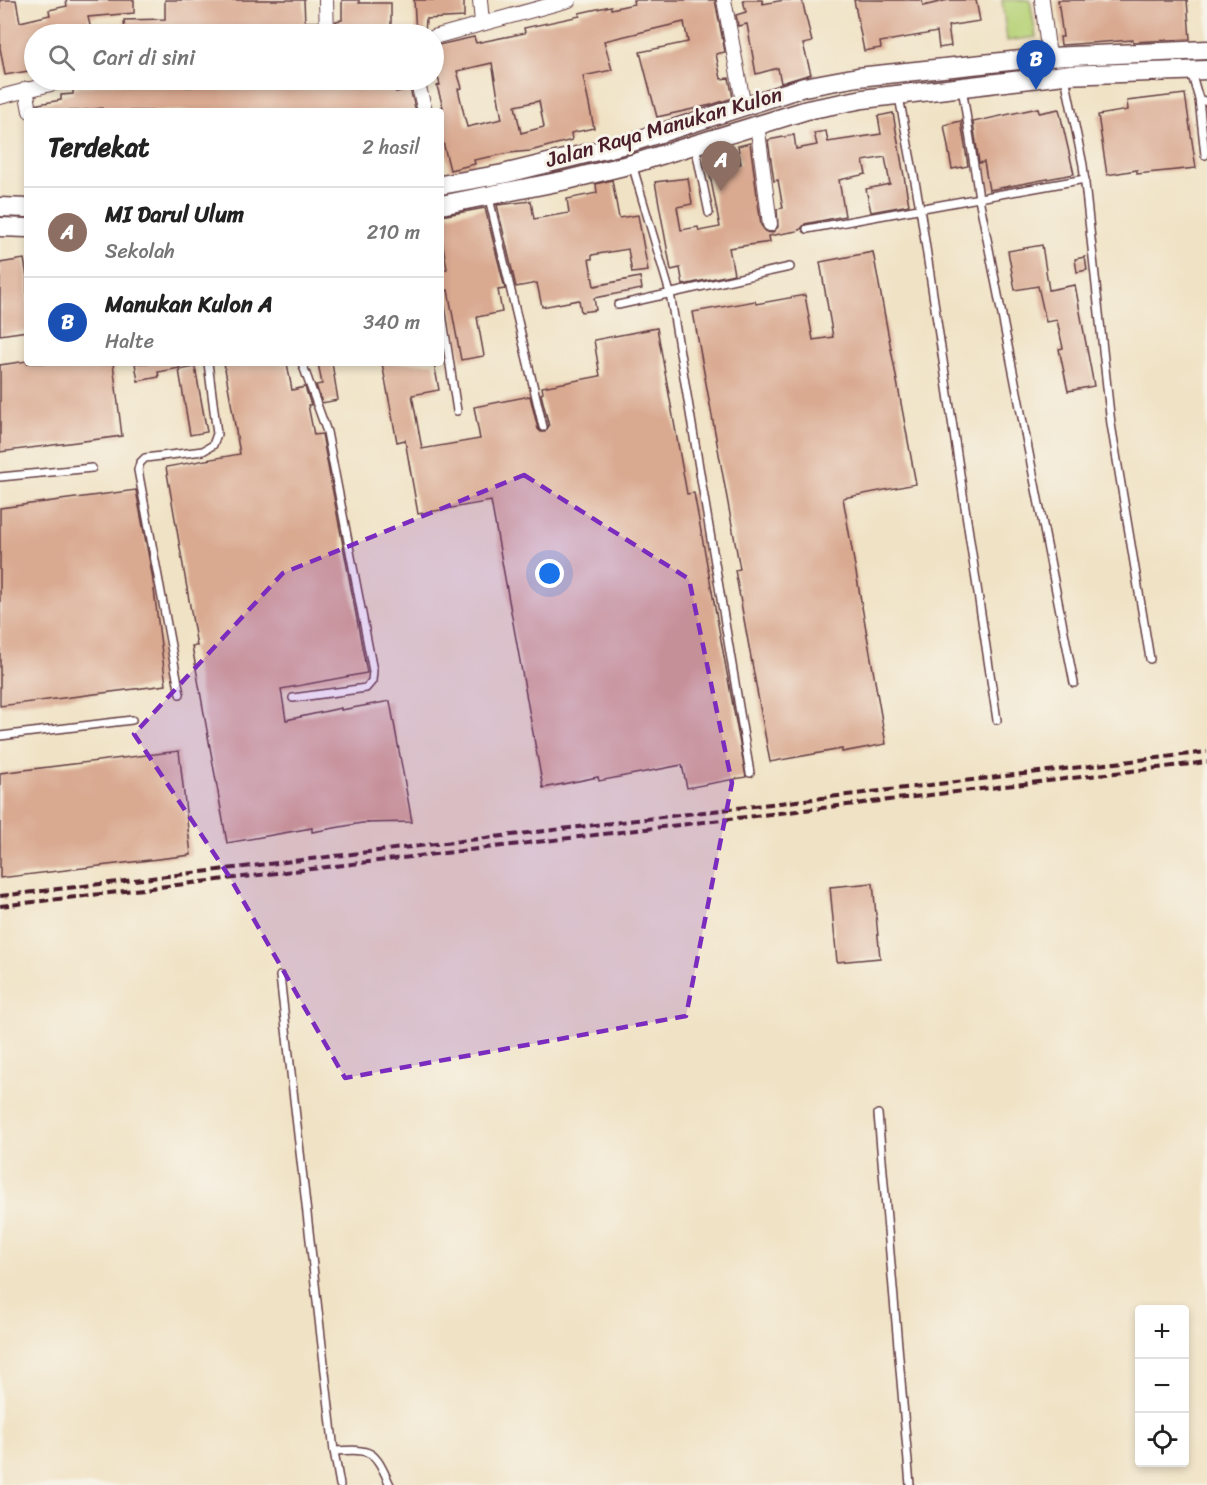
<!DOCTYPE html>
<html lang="id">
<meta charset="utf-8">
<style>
body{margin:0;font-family:Sriracha,sans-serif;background:#f6f6f6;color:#222}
.controls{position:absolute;right:18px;bottom:18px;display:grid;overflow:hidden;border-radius:6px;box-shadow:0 3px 9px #0003}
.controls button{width:54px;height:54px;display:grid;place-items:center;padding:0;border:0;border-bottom:2px solid #e0e0e0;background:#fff;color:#222;font:30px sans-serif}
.you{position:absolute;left:550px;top:574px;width:21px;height:21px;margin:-15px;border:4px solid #fff;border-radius:50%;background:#1a73e8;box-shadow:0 0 0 9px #1a73e833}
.badge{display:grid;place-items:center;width:39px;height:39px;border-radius:50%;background:#c8321e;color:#fff;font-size:20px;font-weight:700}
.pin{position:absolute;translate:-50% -50px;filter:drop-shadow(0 2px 3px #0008)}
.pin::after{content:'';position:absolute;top:32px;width:21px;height:18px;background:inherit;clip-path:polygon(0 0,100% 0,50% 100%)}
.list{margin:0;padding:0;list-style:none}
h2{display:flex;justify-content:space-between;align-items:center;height:78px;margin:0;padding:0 24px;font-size:26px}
h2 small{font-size:20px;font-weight:400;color:#767676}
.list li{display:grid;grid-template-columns:39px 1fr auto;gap:18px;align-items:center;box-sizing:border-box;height:90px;padding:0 24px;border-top:2px solid #e0e0e0}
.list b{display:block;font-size:22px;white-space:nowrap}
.list p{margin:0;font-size:20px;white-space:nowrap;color:#767676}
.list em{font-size:20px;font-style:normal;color:#767676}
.icon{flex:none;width:33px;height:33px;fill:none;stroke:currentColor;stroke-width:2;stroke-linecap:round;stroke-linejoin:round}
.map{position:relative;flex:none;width:1207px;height:1485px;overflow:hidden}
.search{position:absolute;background:#fff;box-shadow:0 3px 9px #0003;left:24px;top:24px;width:420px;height:66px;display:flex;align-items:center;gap:15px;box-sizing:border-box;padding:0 21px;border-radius:33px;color:#767676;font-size:22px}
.panel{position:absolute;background:#fff;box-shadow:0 3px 9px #0003;left:24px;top:108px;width:420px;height:258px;border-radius:6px}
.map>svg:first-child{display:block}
.green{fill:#b7d278;stroke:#807852;stroke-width:1.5}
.building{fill:#d9a990;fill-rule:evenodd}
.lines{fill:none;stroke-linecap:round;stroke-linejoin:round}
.lane-casing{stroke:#633c42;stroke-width:10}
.street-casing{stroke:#633c42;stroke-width:16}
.secondary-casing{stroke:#633c42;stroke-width:21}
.lane{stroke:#fff;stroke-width:7}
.street{stroke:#fff;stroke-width:14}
.secondary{stroke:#fff;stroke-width:18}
.rail{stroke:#4a1f2b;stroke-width:4;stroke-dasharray:9 4.5;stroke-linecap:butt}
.marked{fill:#7b2cbf;fill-opacity:0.2;stroke:#7b2cbf;stroke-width:4.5;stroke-dasharray:12 8;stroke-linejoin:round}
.labels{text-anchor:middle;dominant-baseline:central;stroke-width:6;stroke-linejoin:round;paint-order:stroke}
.street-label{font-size:21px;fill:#4a1f2b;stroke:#f7f3e8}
</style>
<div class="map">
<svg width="1207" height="1485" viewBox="0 0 1207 1485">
<rect width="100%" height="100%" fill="#f7f3e8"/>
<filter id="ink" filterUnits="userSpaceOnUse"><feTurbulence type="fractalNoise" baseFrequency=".0167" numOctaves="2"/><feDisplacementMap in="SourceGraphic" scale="12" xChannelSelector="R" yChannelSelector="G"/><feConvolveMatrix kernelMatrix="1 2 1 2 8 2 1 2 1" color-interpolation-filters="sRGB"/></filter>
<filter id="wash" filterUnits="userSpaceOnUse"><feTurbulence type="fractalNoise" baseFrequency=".008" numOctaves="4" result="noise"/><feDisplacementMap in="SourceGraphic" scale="24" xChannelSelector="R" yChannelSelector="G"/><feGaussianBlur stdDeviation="1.35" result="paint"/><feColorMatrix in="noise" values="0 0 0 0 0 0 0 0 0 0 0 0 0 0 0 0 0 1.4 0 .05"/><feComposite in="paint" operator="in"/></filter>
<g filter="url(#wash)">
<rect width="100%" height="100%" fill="#f0e2c4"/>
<path class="green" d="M1002,0H1030L1036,37L1007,41Z"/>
<g id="blocks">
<g class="building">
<path d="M0,0H16L20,22L50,15L49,10L67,6L66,0H134V13L88,17L92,34H34V70L5,75L0,48Z"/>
<path d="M165,0H304L305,22H318V34H198V29L170,30L171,34H125L124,20L165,19Z"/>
<path d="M342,0H359V3H391V28H386V34H336V21L342,20Z"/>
<path d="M414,0H464V17L426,19L425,34H416Z"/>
<path d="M633,0H715L725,52L716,54L721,79L729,78L733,98L711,105L657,117L640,52L688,42L684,22L604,41L612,70L583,76L594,128L571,133L572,140L530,151L509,153L474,160L475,164L450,170L441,134V107H443L437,86L440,85L434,61V46L474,37L476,43L525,33L524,28L580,16L579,13L611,6V9L634,4ZM492,63L502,119L467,127L458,89L462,88L457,71ZM539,101L544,127L521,133L515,106Z"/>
<path d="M743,0H762L763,4L784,0H802L812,42L803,44L811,74L781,83L778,68L756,74L747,24L738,26L736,15L746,12Z"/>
<path d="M854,0H922L923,6L948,0H976L980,21L948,26L951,46L939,48L937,32L880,42L881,48L864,51Z"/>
<path d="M1058,0H1187L1190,39L1133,42V40L1061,45L1060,37H1063Z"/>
<path d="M133,80H154L155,84L187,81V87L210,85L209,80H395L396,92L410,89L416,111H102V108L79,111H39L38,104L61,100V95L73,94V88L112,83V84L133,82Z"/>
<path d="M1185,94L1196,168L1137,174V170L1107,175L1098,115L1128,110L1127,101Z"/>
<path d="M1038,108L1039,113L1059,109L1074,174L989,190L984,162L979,163L973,122Z"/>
<path d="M893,113L909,205L871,212L866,189L890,184L885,157L863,161L866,174L839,180L845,216L805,224L801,229L797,231L769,236L770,242L729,248L734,274L683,285L680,268L671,270L655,182L688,178L692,204L677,207L681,230L698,227L699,231L720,227L709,170L741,164L738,146L750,143L761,225L766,232L772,233L778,227L777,209L783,208L778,180L774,181L768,140L794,135L796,149L817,145L814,133L826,131L828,142L881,134L878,116Z"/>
<path d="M961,121L968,166L952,169L944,125Z"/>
<path d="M612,180L619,218L638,215L648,271L632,273L628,249L592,255V259H589L594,286L640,277L642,289L594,298L596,310L581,312L579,300L542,307L537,283L516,287L497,205L531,201L534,219L569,213L567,199L597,193L596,184Z"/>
<path d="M485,208L505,289L498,290L502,312L477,317L484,356L461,360L448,290L445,291L442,270L447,269L441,233V216Z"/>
<path d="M1042,245L1049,290L1075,285L1094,386L1068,391L1059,349L1063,348L1057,320L1046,322L1038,286L1015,290L1008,251Z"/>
<path d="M873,252L916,484L843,498L886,744L842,752V749L770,762L735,570L740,569L693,312L755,301L756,304L805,295L813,340L833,337L820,262Z"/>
<path d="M1085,257L1087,270L1077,272L1075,259Z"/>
<path d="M24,259L27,276V331L0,335V263Z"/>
<path d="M657,328L687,494L694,493L746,777L687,788L682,765L599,781L598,777L543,788L491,501L418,514L405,440L397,442L382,363H434L439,390L412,395L422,449L480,439L474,407L530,396L538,429L541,432H545L549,426L541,394L543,393L542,387L600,376L594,340Z"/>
<path d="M27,361V363H113L122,436L0,452V365Z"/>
<path d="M135,363H179L180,368L158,372L159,377L138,381Z"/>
<path d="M224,363H287L292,390L305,387L311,405H308L314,435L322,434L367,673L281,689L286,720L341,708V710L390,701L412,822L362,823L312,832V828L227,843L192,646H197L166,467L240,454Z"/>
<path d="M318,363H332L338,400L322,403L316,385L322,384Z"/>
<path d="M195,367L207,432L190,435L179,370Z"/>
<path d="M136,490L152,574L166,685L0,706V508Z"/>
<path d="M179,751L191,855L0,878V773Z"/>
<path d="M873,883L880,958L837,962L830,887Z"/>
</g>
</g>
</g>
<g filter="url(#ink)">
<use href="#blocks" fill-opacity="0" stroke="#633c42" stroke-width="1.5"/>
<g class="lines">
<defs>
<g id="lane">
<path d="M1191,72L1199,99L1207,102"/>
<path d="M1065,77L1083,165L1111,424L1150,659"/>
<path d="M962,87L979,198L1074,683"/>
<path d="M899,97L920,208L997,720"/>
<path d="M1199,99L1205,155"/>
<path d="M695,145L709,213"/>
<path d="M632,164L670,293L750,773"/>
<path d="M489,198L543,427"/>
<path d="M807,229L1085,179"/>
<path d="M618,305L790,267"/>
<path d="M441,307L457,411"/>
<path d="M0,477L92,468"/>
<path d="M180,694L138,470L140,463L145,458L203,451L213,445L217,434L208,363"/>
<path d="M293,698L366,688L372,681L373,671L327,432L302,363"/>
<path d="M0,736L132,720"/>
<path d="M280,976L334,1451L340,1485"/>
<path d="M878,1114L910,1485"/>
<path d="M334,1451C372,1449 374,1449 390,1485"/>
</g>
<g id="street">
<path d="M326,0L327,34"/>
<path d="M480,0L482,23"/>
<path d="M724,0L744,107"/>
<path d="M1042,0L1049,57"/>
<path d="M434,37L569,0"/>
<path d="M417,80L425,111"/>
<path d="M26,89L30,111"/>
<path d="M0,97L66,80"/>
<path d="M757,124L770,224"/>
</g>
<g id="secondary">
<path d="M441,185L503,174L626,144L804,87L858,77L1049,57L1207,50"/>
<path d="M441,205L567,180L632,164L807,110L863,99L1064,75L1207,70"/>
<path d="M0,207L27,208"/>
<path d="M0,227L27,228"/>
</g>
</defs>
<use href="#lane" class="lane-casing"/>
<use href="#street" class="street-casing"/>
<use href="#secondary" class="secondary-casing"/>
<use href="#lane" class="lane"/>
<use href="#street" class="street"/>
<use href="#secondary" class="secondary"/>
<g class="rail">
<path d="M0,896L1207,752"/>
<path d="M0,906L1207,762"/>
</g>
</g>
</g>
<path class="marked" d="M524,475L689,579L732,783L686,1016L345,1078L229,876L134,734L283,573Z"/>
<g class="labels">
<g class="street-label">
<text transform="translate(664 127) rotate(-16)">Jalan Raya Manukan Kulon</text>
</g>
</g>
</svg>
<div class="controls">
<button>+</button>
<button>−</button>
<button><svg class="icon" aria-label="locate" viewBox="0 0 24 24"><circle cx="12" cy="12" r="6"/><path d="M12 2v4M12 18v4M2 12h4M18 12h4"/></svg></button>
</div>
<div class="you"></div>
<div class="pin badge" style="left:721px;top:191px;background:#8d6e63">A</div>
<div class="pin badge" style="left:1036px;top:90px;background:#1a4fb4">B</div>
<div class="search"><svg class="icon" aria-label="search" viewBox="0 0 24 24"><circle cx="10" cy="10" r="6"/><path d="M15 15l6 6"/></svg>Cari di sini</div>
<section class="panel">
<h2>Terdekat<small>2 hasil</small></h2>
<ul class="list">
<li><span class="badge" style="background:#8d6e63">A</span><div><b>MI Darul Ulum</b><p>Sekolah</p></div><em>210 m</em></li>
<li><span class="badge" style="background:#1a4fb4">B</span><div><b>Manukan Kulon A</b><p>Halte</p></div><em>340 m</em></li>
</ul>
</section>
</div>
